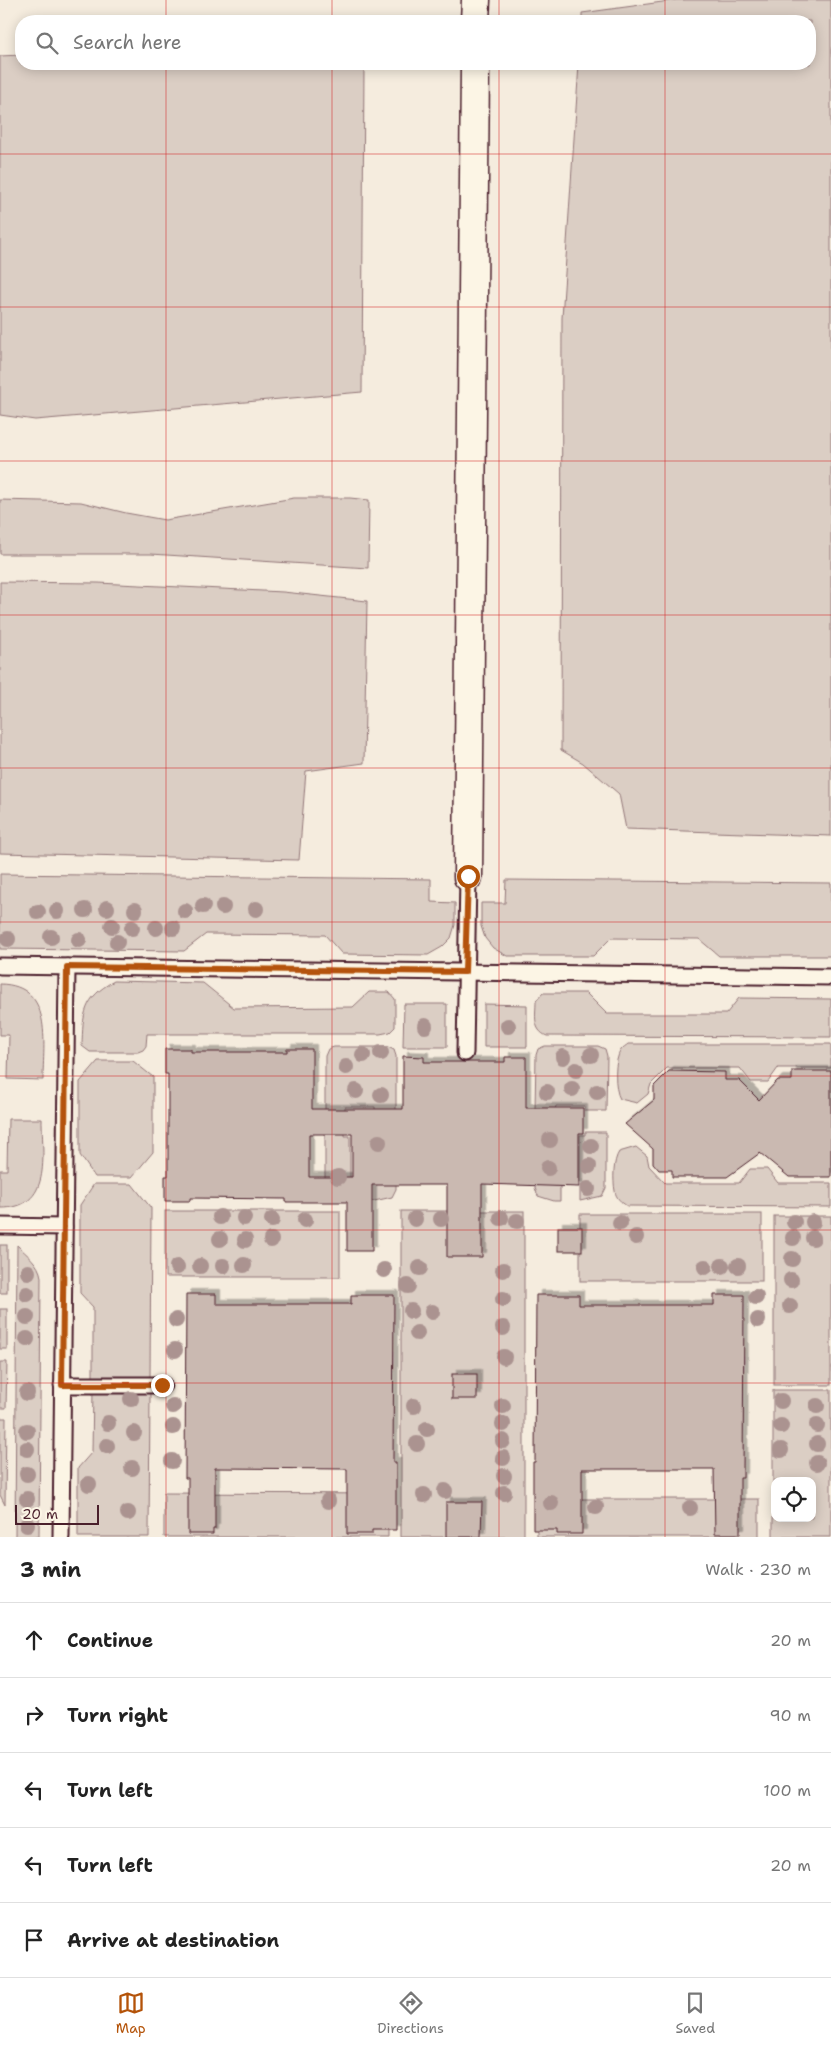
<!DOCTYPE html>
<meta charset="utf-8">
<style>
body{margin:0;font-family:"Shantell Sans",sans-serif;background:#f2f2f2;color:#222}
.controls{position:absolute;right:15px;bottom:15px;display:grid;overflow:hidden;border-radius:10px;box-shadow:0 2px 12px #0003}
.controls button{width:45px;height:45px;display:grid;place-items:center;padding:0;border:0;border-bottom:1px solid #e0e0e0;background:#fff;color:#222;font:25px sans-serif}
.scale{position:absolute;left:15px;bottom:12px;width:84px;box-sizing:border-box;padding-left:5px;border:2px solid #4a1f2b;border-top:0;font-size:14px;line-height:18px;white-space:nowrap;color:#4a1f2b;-webkit-text-stroke:4px #fcf5e5;paint-order:stroke}
.stop{position:absolute;width:15px;height:15px;margin:-11px;border:4px solid #b45309;border-radius:50%;background:#fff}
.stop.end{background:#b45309;border-color:#fff;box-shadow:0 1px 5px #0008}
.list{margin:0;padding:0;list-style:none}
h2{display:flex;justify-content:space-between;align-items:center;height:65px;margin:0;padding:0 20px;font-size:21px}
h2 small{font-size:16px;font-weight:400;color:#767676}
.list li{display:grid;grid-template-columns:32px 1fr auto;gap:15px;align-items:center;box-sizing:border-box;height:75px;padding:0 20px;border-top:1px solid #e0e0e0}
.list b{display:block;font-size:19px;white-space:nowrap}
.list em{font-size:16px;font-style:normal;color:#767676}
.icon{flex:none;width:28px;height:28px;fill:none;stroke:currentColor;stroke-width:2;stroke-linecap:round;stroke-linejoin:round}
.map{position:relative;flex:none;width:831px;height:1537px;overflow:hidden}
.search{position:absolute;background:#fff;box-shadow:0 2px 12px #0003;left:15px;right:15px;top:15px;height:55px;display:flex;align-items:center;gap:12px;box-sizing:border-box;padding:0 18px;border-radius:20px;color:#767676;font-size:19px}
.sheet{height:440px;background:#fff}
nav{display:flex;justify-content:space-around;align-items:center;box-sizing:border-box;height:70px;border-top:1px solid #e0e0e0;background:#fff;font-size:14px;color:#767676}
nav a{display:grid;justify-items:center;gap:2px}
nav .on{color:#b45309}
.map>svg:first-child{display:block}
.green{fill:#dbcec4;stroke:#927678;fill-rule:evenodd}
.building{fill:#cab9b1;stroke:#4a1f2b;fill-rule:evenodd;filter:url(#shadow)}
.lines{fill:none;stroke-linecap:round;stroke-linejoin:round}
.service-casing{stroke:#4a1f2b;stroke-width:19}
.minor-casing{stroke:#4a1f2b;stroke-width:31}
.service{stroke:#fcf5e5;stroke-width:15}
.minor{stroke:#fcf5e5;stroke-width:28}
.tree{fill:#ab9390}
.route{stroke:#b45309;stroke-width:6}
.grid{fill:none;stroke:#d62828;stroke-width:1;stroke-opacity:0.55}
</style>
<div class="map">
<svg width="831" height="1537" viewBox="0 0 831 1537">
<defs>
<filter id="shadow"><feDropShadow dx="4.5" dy="-4.5" stdDeviation="0" flood-color="#0004"/></filter>
</defs>
<rect width="100%" height="100%" fill="#f5ecde"/>
<filter id="ink" filterUnits="userSpaceOnUse"><feTurbulence type="fractalNoise" baseFrequency=".02" numOctaves="2"/><feDisplacementMap in="SourceGraphic" scale="10" xChannelSelector="R" yChannelSelector="G"/><feConvolveMatrix kernelMatrix="1 2 1 2 8 2 1 2 1" color-interpolation-filters="sRGB"/></filter>
<g filter="url(#ink)">
<g class="green">
<path d="M677,0H831V836L626,829L619,794L583,763L561,750L562,318L579,64H810V21H582V13Z"/>
<path d="M21,55V64H364L362,392L35,420L0,415V56Z"/>
<path d="M294,498H350L369,500L368,568L151,554H0V500L81,502L126,513L165,520Z"/>
<path d="M0,582L98,583L283,592L367,601L364,763L306,771L299,860L0,853Z"/>
<path d="M0,874L431,879V902L455,903V925L451,938L442,947L428,955L342,954L325,935L206,934L184,951L0,949Z"/>
<path d="M506,880L831,883V956H719L699,939L611,938L593,956H507L493,948L485,938L481,926V903H505Z"/>
<path d="M114,981L203,983L234,1008L353,1007L369,992H389L395,999V1027L390,1032L380,1034H147L146,1046L143,1050L138,1052H90L82,1046C83,1014 83,998 114,981Z"/>
<path d="M0,984C54,985 43,1043 43,1080L8,1079L9,1035H0Z"/>
<path d="M543,993H586L607,1014H726L739,998L831,999V1037L547,1036C532,1030 536,1015 536,1001Z"/>
<path d="M404,1004H447V1047H403Z"/>
<path d="M484,1004L527,1005V1047H484Z"/>
<path d="M628,1044H831V1068H778L768,1082H751L740,1068H667L651,1084L648,1094L637,1103L620,1099C614,1089 614,1059 621,1050C623,1047 626,1046 628,1044Z"/>
<path d="M545,1046H598L605,1049L607,1056L606,1111H585V1106H556L555,1110H535L536,1055L538,1049Z"/>
<path d="M334,1047H388L394,1050L396,1056V1112H375V1107H345V1111H325V1056L328,1049Z"/>
<path d="M98,1061H133L153,1077V1152L132,1177H95L80,1155V1082Z"/>
<path d="M8,1119H42C42,1156 53,1209 0,1208V1170H7Z"/>
<path d="M535,1131L560,1135V1201H554L538,1196L535,1188Z"/>
<path d="M325,1132L345,1133V1136H350V1202L325,1189Z"/>
<path d="M585,1132H606V1188L602,1196L580,1201V1135H585Z"/>
<path d="M396,1133V1189L392,1197L370,1202L375,1136Z"/>
<path d="M636,1147L647,1156L649,1166L665,1183H739L750,1169H767L778,1183H831V1207L627,1206C621,1202 616,1198 615,1191C613,1180 613,1161 619,1152Z"/>
<path d="M94,1184H132L151,1208L150,1379L93,1378V1307L80,1293V1205Z"/>
<rect x="165" y="1211" width="175" height="66"/>
<rect x="401" y="1211" width="123" height="326"/>
<rect x="580" y="1214" width="182" height="67"/>
<rect x="774" y="1216" width="57" height="169"/>
<rect x="0" y="1245" width="7" height="48"/>
<path d="M17,1245C27,1255 39,1263 41,1277L39,1537H15Z"/>
<rect x="0" y="1309" width="7" height="40"/>
<path d="M0,1362H7L6,1408H0Z"/>
<path d="M773,1390H831V1537H773ZM775,1481H812V1518H775Z"/>
<path d="M93,1391L150,1392L149,1537H78V1468L92,1452Z"/>
<path d="M0,1418H6L5,1505L0,1495Z"/>
<path d="M164,1493L388,1494V1537H164Z"/>
<rect x="537" y="1499" width="222" height="38"/>
</g>
<g class="building">
<path d="M165,1049H191V1052H287V1049H312V1109H403V1056L424,1057V1062H505V1057H526V1108H583V1133H579V1187L482,1184V1257H447V1185H372V1251H347V1202H286V1199L190,1198V1201H165V1176H168V1074H165ZM309,1134H352V1177H309Z"/>
<path d="M669,1071L725,1072V1080H739L759,1100L778,1080H792V1071H831V1177H789L760,1153L727,1177H672V1170H659L653,1163V1149L625,1124L654,1100V1086Z"/>
<rect x="558" y="1227" width="24" height="24"/>
<path d="M186,1294H216V1304H351V1295H394L393,1462H396V1530H372V1534H347V1469L215,1468V1529H213V1534H188V1478H185Z"/>
<path d="M536,1295H579V1305H714V1295H744L743,1478H740V1534H715L714,1469H582V1534H557V1530H533V1462H535Z"/>
<rect x="452" y="1374" width="25" height="25"/>
<path d="M446,1502H482L481,1537H446Z"/>
</g>
<g class="lines">
<defs>
<g id="service">
<path d="M0,966L831,977"/>
<path d="M465,1053L468,877"/>
<path d="M0,1226L64,1227"/>
<path d="M62,1385H163"/>
<path d="M61,1537L67,967"/>
</g>
<g id="minor">
<path d="M475,21L476,0"/>
<path d="M468,877L475,64"/>
</g>
</defs>
<use href="#service" class="service-casing"/>
<use href="#minor" class="minor-casing"/>
<use href="#service" class="service"/>
<use href="#minor" class="minor"/>
</g>
<g class="tree">
<circle cx="203" cy="906" r="8"/>
<circle cx="223" cy="907" r="8"/>
<circle cx="107" cy="908" r="8"/>
<circle cx="256" cy="909" r="8"/>
<circle cx="85" cy="910" r="8"/>
<circle cx="135" cy="910" r="8"/>
<circle cx="57" cy="911" r="8"/>
<circle cx="185" cy="911" r="8"/>
<circle cx="38" cy="912" r="8"/>
<circle cx="112" cy="926" r="8"/>
<circle cx="132" cy="928" r="8"/>
<circle cx="156" cy="928" r="8"/>
<circle cx="173" cy="928" r="8"/>
<circle cx="51" cy="937" r="8"/>
<circle cx="8" cy="939" r="8"/>
<circle cx="79" cy="940" r="8"/>
<circle cx="117" cy="942" r="8"/>
<circle cx="425" cy="1026" r="8"/>
<circle cx="508" cy="1026" r="8"/>
<circle cx="381" cy="1053" r="8"/>
<circle cx="363" cy="1055" r="8"/>
<circle cx="591" cy="1055" r="8"/>
<circle cx="563" cy="1057" r="8"/>
<circle cx="346" cy="1067" r="8"/>
<circle cx="576" cy="1070" r="8"/>
<circle cx="572" cy="1089" r="8"/>
<circle cx="356" cy="1091" r="8"/>
<circle cx="547" cy="1092" r="8"/>
<circle cx="597" cy="1092" r="8"/>
<circle cx="381" cy="1095" r="8"/>
<circle cx="550" cy="1140" r="8"/>
<circle cx="379" cy="1142" r="8"/>
<circle cx="591" cy="1146" r="8"/>
<circle cx="589" cy="1166" r="8"/>
<circle cx="548" cy="1168" r="8"/>
<circle cx="338" cy="1177" r="8"/>
<circle cx="588" cy="1189" r="8"/>
<circle cx="220" cy="1217" r="8"/>
<circle cx="244" cy="1218" r="8"/>
<circle cx="501" cy="1218" r="8"/>
<circle cx="415" cy="1219" r="8"/>
<circle cx="441" cy="1219" r="8"/>
<circle cx="272" cy="1220" r="8"/>
<circle cx="305" cy="1220" r="8"/>
<circle cx="517" cy="1221" r="8"/>
<circle cx="794" cy="1222" r="8"/>
<circle cx="813" cy="1222" r="8"/>
<circle cx="620" cy="1223" r="8"/>
<circle cx="636" cy="1237" r="8"/>
<circle cx="793" cy="1238" r="8"/>
<circle cx="813" cy="1238" r="8"/>
<circle cx="220" cy="1239" r="8"/>
<circle cx="245" cy="1240" r="8"/>
<circle cx="271" cy="1240" r="8"/>
<circle cx="792" cy="1259" r="8"/>
<circle cx="244" cy="1265" r="8"/>
<circle cx="200" cy="1266" r="8"/>
<circle cx="223" cy="1266" r="8"/>
<circle cx="722" cy="1266" r="8"/>
<circle cx="738" cy="1266" r="8"/>
<circle cx="177" cy="1267" r="8"/>
<circle cx="705" cy="1267" r="8"/>
<circle cx="420" cy="1268" r="8"/>
<circle cx="384" cy="1270" r="8"/>
<circle cx="503" cy="1270" r="8"/>
<circle cx="28" cy="1272" r="8"/>
<circle cx="791" cy="1280" r="8"/>
<circle cx="408" cy="1286" r="8"/>
<circle cx="27" cy="1294" r="8"/>
<circle cx="756" cy="1297" r="8"/>
<circle cx="503" cy="1299" r="8"/>
<circle cx="790" cy="1306" r="8"/>
<circle cx="411" cy="1311" r="8"/>
<circle cx="432" cy="1312" r="8"/>
<circle cx="27" cy="1317" r="8"/>
<circle cx="176" cy="1320" r="8"/>
<circle cx="758" cy="1320" r="8"/>
<circle cx="503" cy="1328" r="8"/>
<circle cx="417" cy="1333" r="8"/>
<circle cx="27" cy="1339" r="8"/>
<circle cx="175" cy="1350" r="8"/>
<circle cx="504" cy="1357" r="8"/>
<circle cx="27" cy="1393" r="8"/>
<circle cx="131" cy="1399" r="8"/>
<circle cx="781" cy="1401" r="8"/>
<circle cx="173" cy="1406" r="8"/>
<circle cx="414" cy="1406" r="8"/>
<circle cx="503" cy="1406" r="8"/>
<circle cx="817" cy="1406" r="8"/>
<circle cx="108" cy="1423" r="8"/>
<circle cx="503" cy="1424" r="8"/>
<circle cx="817" cy="1425" r="8"/>
<circle cx="781" cy="1426" r="8"/>
<circle cx="173" cy="1427" r="8"/>
<circle cx="427" cy="1429" r="8"/>
<circle cx="27" cy="1431" r="8"/>
<circle cx="134" cy="1433" r="8"/>
<circle cx="503" cy="1441" r="8"/>
<circle cx="417" cy="1444" r="8"/>
<circle cx="817" cy="1444" r="8"/>
<circle cx="107" cy="1446" r="8"/>
<circle cx="27" cy="1449" r="8"/>
<circle cx="781" cy="1450" r="8"/>
<circle cx="503" cy="1458" r="8"/>
<circle cx="172" cy="1461" r="8"/>
<circle cx="817" cy="1463" r="8"/>
<circle cx="132" cy="1468" r="8"/>
<circle cx="27" cy="1474" r="8"/>
<circle cx="504" cy="1476" r="8"/>
<circle cx="89" cy="1484" r="8"/>
<circle cx="445" cy="1491" r="8"/>
<circle cx="504" cy="1493" r="8"/>
<circle cx="424" cy="1495" r="8"/>
<circle cx="27" cy="1499" r="8"/>
<circle cx="328" cy="1501" r="8"/>
<circle cx="551" cy="1503" r="8"/>
<circle cx="596" cy="1507" r="8"/>
<circle cx="690" cy="1508" r="8"/>
<circle cx="128" cy="1513" r="8"/>
<circle cx="27" cy="1525" r="8"/>
</g>
</g>
<g class="lines" filter="url(#ink)">
<path class="route" d="M162,1385H62L67,967L465,972L468,876"/>
</g>
<path class="grid" d="M166,0V21M332,0V21M499,0V21M665,0V21M166,64V1537M332,64V1537M499,64V1537M665,64V1537M0,154H831M0,307H831M0,461H831M0,615H831M0,768H831M0,922H831M0,1076H831M0,1230H831M0,1383H831"/>
</svg>
<div class="controls">
<button><svg class="icon" aria-label="locate" viewBox="0 0 24 24"><circle cx="12" cy="12" r="6"/><path d="M12 2v4M12 18v4M2 12h4M18 12h4"/></svg></button>
</div>
<div class="scale">20 m</div>
<div class="stop" style="left:468px;top:876px"></div>
<div class="stop end" style="left:162px;top:1385px"></div>
<div class="search"><svg class="icon" aria-label="search" viewBox="0 0 24 24"><circle cx="10" cy="10" r="6"/><path d="M15 15l6 6"/></svg>Search here</div>
</div>
<section class="sheet">
<h2>3 min<small>Walk · 230 m</small></h2>
<ul class="list">
<li><svg class="icon" aria-label="ahead" viewBox="0 0 24 24"><path d="M12 20V5M6 11l6-6 6 6"/></svg><div><b>Continue</b></div><em>20 m</em></li>
<li><svg class="icon" aria-label="right" viewBox="0 0 24 24"><path d="M7 20v-9h11M14 6l5 5-5 5"/></svg><div><b>Turn right</b></div><em>90 m</em></li>
<li><svg class="icon" aria-label="left" viewBox="0 0 24 24"><path d="M17 20v-9H6M10 6l-5 5 5 5"/></svg><div><b>Turn left</b></div><em>100 m</em></li>
<li><svg class="icon" aria-label="left" viewBox="0 0 24 24"><path d="M17 20v-9H6M10 6l-5 5 5 5"/></svg><div><b>Turn left</b></div><em>20 m</em></li>
<li><svg class="icon" aria-label="arrive" viewBox="0 0 24 24"><path d="M6 21V4h12l-3 4 3 4H6"/></svg><div><b>Arrive at destination</b></div></li>
</ul>
</section>
<nav>
<a class="on"><svg class="icon" aria-label="map" viewBox="0 0 24 24"><path d="M3 6l6-2 6 2 6-2v14l-6 2-6-2-6 2zM9 4v14M15 6v14"/></svg>Map</a>
<a><svg class="icon" aria-label="directions" viewBox="0 0 24 24"><path d="M12 3l9 9-9 9-9-9zM9 14v-3h6M13 9l2 2-2 2"/></svg>Directions</a>
<a><svg class="icon" aria-label="saved" viewBox="0 0 24 24"><path d="M7 4h10v16l-5-4-5 4z"/></svg>Saved</a>
</nav>
